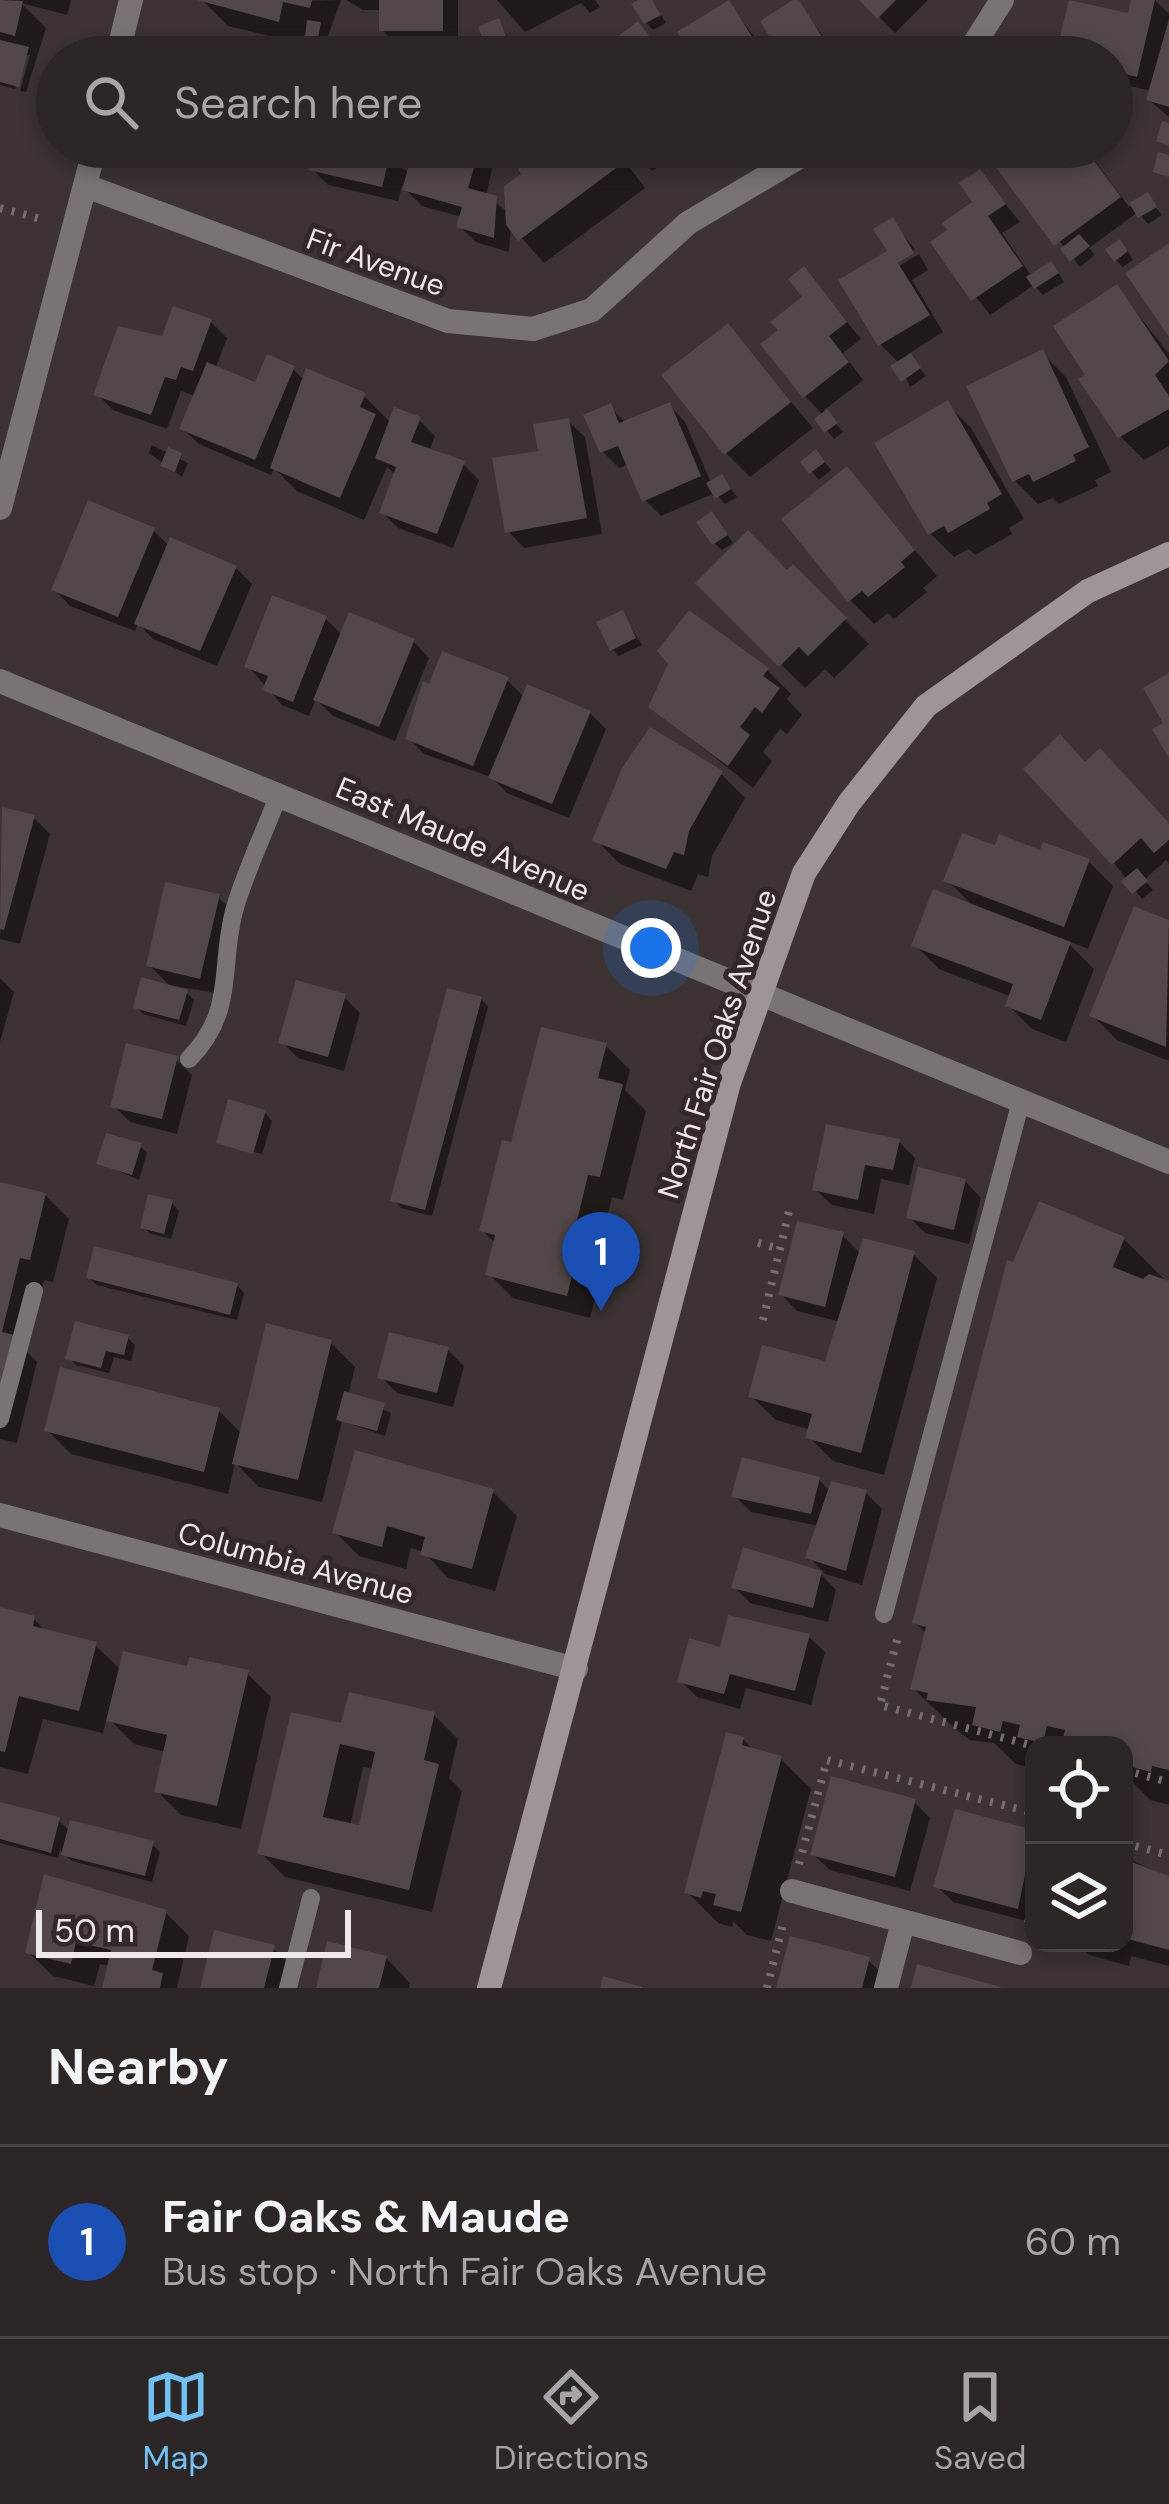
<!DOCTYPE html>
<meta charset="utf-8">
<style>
body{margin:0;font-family:"DM Sans",sans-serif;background:#352e2e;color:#f1f3f6}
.controls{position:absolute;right:36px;bottom:36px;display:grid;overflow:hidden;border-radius:24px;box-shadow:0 6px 18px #0003}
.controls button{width:108px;height:108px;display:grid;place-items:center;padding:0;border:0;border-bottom:3px solid #484343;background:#2d2626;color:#f1f3f6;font:60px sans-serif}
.scale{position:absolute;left:36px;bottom:30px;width:315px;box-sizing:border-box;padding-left:12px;border:6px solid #eee8e7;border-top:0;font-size:33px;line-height:42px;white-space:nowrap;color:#eee8e7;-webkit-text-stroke:9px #322928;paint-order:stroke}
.you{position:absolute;left:651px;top:948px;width:42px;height:42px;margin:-30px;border:9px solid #fff;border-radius:50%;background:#1a73e8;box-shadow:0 0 0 18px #1a73e833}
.badge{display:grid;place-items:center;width:78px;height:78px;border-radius:50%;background:#70c1f4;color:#fff;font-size:39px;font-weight:700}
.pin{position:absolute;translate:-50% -99px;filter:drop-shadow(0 3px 6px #0008)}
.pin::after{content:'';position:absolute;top:63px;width:42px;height:36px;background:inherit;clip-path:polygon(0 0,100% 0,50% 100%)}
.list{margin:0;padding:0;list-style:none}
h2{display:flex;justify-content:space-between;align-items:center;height:156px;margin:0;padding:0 48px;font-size:51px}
h2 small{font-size:39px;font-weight:400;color:#a7a5a7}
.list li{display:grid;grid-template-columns:78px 1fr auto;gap:36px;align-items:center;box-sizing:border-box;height:192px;padding:0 48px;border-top:3px solid #484343}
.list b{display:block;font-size:45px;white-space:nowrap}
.list p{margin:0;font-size:39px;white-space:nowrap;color:#a7a5a7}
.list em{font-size:39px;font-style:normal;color:#a7a5a7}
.icon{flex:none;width:66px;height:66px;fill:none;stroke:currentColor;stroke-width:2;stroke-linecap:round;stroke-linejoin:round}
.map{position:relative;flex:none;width:1169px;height:1988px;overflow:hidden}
.search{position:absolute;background:#2d2626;box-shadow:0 6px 18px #0003;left:36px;right:36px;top:36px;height:132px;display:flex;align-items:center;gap:30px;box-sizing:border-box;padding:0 42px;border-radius:66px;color:#a7a5a7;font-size:45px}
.sheet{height:348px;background:#2d2626}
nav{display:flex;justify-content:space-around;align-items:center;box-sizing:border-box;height:168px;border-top:3px solid #484343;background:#2d2626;font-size:33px;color:#a7a5a7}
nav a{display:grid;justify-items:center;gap:6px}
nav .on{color:#70c1f4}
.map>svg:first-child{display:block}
.shadow{fill:#0007;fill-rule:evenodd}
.building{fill:#524847;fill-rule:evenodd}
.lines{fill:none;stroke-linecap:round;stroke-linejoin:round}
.path{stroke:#776f6e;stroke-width:8;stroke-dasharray:3 9;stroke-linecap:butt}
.service{stroke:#797473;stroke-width:18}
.minor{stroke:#797473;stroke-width:24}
.tertiary{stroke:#797473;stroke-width:24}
.secondary{stroke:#9e9695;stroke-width:24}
.labels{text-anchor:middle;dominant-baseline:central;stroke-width:10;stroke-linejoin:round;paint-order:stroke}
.street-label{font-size:30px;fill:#eee8e7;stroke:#322928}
</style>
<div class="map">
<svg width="1169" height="1988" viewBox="0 0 1169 1988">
<rect width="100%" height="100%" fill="#3c3332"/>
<g class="shadow">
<path d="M0,0H71L67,15L21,3L46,28L26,92L20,91L30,55H24L15,89L0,85Z"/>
<path d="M341,0L325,44L305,33L303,44L228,26L204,2Z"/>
<path d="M346,0H458V46H398L382,30V10H363Z"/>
<path d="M497,0H595L600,7L590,13L581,3L525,32Z"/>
<path d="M643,0L655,5L666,23L653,30L646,23Z"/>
<path d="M863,0H928L895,33Z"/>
<path d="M1134,0H1155L1169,14V117L1149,100L1152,91L1129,86L1125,103L1112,100V57H1058L1130,16Z"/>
<path d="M797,1L838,57H696L728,3L760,44L773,37Z"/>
<path d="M499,22L511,43L495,49L487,42Z"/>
<path d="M473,48L481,57H465L464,49Z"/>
<path d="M225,147H378L410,174L417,147H497L486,196L508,212L525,174L507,150L511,147H614L645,188L544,263L511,226L509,252L476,242L459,226L462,217L422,206L402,186L398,201L328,185L308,165Z"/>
<path d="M630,147H664L672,157L652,171Z"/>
<path d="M1070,147H1082L1093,158L1129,207L1147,196L1162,215L1148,224L1138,212L1089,248L1095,255L1080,267L996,162L1015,148L1033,166Z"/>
<path d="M980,173L1020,222L1002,233L1032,277L1058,272L1064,282L1043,295L1034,285L990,315L934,243L977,203Z"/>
<path d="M892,221L915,249L897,260V267L919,254L928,270L912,280L943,332L908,354L926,376L910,387L900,364L880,344Z"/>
<path d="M1127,250L1133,260L1123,267L1116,260Z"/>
<path d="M804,270L861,339L843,353L863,380L824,410L843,432L834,439L818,420L824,416L805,396L782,330L806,298Z"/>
<path d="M1117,288L1169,354V446L1144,460L1120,436L1090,375Z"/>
<path d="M211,322L227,338L215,369L257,386L293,369L305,381L364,396L391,423L419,420L435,436L429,451L463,464L479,480L453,548L398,528L382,512L396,475L387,467L364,520L297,491L274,468L271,475L199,444L182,428L196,396L181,391L167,429L113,410L97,394L164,339Z"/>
<path d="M728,327L813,428L750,477L726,453Z"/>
<path d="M1042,353L1066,377L1111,472L1095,480L1098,486L1059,504L1053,498L1038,504L1014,480Z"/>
<path d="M947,404L971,428L1024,519L1009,528L1012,534L975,555L969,549L954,557L930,533Z"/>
<path d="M669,405L685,422L711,483L722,477L737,497L725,504L715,493L661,516L645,500L629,464L619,468L603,452L610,407L626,423Z"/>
<path d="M568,421L585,437L602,534L524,548L508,531L541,453Z"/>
<path d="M152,445L188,463L182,477L149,453Z"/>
<path d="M823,460L831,470L819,480L804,462Z"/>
<path d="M847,470L937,576L923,588L927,592L894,619L888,613L874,624L850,600Z"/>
<path d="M719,522L733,543L722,550L714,543Z"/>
<path d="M154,531L170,547L236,568L252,584L217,666L153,639L138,623L135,631L70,606L54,589Z"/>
<path d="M793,568L869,644L834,678L825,669L805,688L699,583L787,574Z"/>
<path d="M622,613L642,645L619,656L612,649Z"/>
<path d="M325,618L343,636L413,641L429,658L395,741L333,716L316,699L309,716L282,705L248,666Z"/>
<path d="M671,664L767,670L791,694L787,699L802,715L787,734L780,729L763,752L772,761L753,788L652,707Z"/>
<path d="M507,680L524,697L590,713L606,729L569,818L507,793L491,777L424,754L408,738Z"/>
<path d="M1086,765L1169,825V863L1166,860L1144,880L1153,890L1142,899L1114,863Z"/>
<path d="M721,774L745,798L712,856L708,877L698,874L691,891L620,864L596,840Z"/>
<path d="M4,811L34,818L50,834L20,944L0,939Z"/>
<path d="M996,849L1089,862L1113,886L1088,949L1065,940L1094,969L1066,1042L1032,1029L1008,1005L1012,997L939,969L915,945L976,909L947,880Z"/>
<path d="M218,897L235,913L216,993L169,985L149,965Z"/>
<path d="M1136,910L1169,924V1061L1117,1040L1093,1016Z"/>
<path d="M0,978L14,992L0,1042Z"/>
<path d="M186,992L194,1000L186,1026L143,1014L136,1007Z"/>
<path d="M344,997L360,1013L344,1071L298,1058L282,1042Z"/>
<path d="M481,999L488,1007L432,1216L401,1208L394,1200Z"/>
<path d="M606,1046L630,1070L625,1090L646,1111L623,1200L612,1197L596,1263L603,1270L590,1318L513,1298L489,1274L496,1244L482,1230L513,1146Z"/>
<path d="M176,1059L192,1075L177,1134L130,1122L114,1106Z"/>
<path d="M265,1113L272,1121L262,1154L219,1142Z"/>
<path d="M899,1142L915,1158L909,1185L881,1179L874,1214L832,1205L815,1189Z"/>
<path d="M140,1146L147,1153L139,1180L100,1163Z"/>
<path d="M965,1181L981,1198L969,1244L925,1233L909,1217Z"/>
<path d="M0,1185L45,1195L69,1219L53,1282L44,1280L26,1351L37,1362L17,1443L0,1439Z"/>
<path d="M172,1203L179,1211L171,1239L151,1234L143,1227Z"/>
<path d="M842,1235L861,1254H913L937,1278L884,1475L833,1461L809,1437L811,1430L776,1420L751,1396L827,1365L841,1322L797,1311L781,1294Z"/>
<path d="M1124,1239L1169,1284V1805L1150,1800L1128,1777L1124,1791V1745H1034V1769L1016,1764L994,1743L970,1740L954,1728L913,1688L927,1634L915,1622Z"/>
<path d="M89,1278L237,1285L244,1293L237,1320L97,1285Z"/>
<path d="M128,1338L135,1345L131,1361L114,1357L109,1373L76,1365L69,1358Z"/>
<path d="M331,1343L355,1367L348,1396L391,1413L385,1436L342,1421L322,1502L259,1487L235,1463L228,1494L71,1454L47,1430L218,1410L242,1434Z"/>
<path d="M448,1350L464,1366L453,1407L397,1393L381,1377Z"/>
<path d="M819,1480L830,1491L866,1493L882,1509L862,1585L825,1574L809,1557L819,1526L751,1512L735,1496Z"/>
<path d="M493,1492L517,1516L495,1591L448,1578L424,1552L411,1548L406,1569L359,1556L335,1532Z"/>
<path d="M820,1573L836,1590L828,1622L750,1603L734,1587Z"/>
<path d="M0,1610L34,1619L47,1633L95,1645L122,1671L247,1673L271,1697L241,1829L181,1815L157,1791L166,1752L134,1744L107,1717L103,1733L43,1719L28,1774L0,1767Z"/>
<path d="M808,1636L825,1652L811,1705L746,1688L740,1709L697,1697L681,1681L722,1650Z"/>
<path d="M434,1715L458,1739L449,1778L462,1791L432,1912L285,1877L261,1853L343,1727ZM363,1767L375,1769L361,1829L350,1826Z"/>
<path d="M743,1739L755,1752L780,1758L811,1789L771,1941L747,1935L733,1921L732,1927L718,1923L687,1892Z"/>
<path d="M914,1802L930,1818L910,1891L830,1870L813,1854Z"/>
<path d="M0,1805L58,1820L70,1831L152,1844L160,1852L152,1882L72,1861L60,1850L58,1858L0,1843Z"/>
<path d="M957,1813L1034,1833V1923L953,1902L937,1886Z"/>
<path d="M1124,1857L1169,1877V1966L1131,1956L1129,1966L1089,1955L1077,1943H1124Z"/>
<path d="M165,1912L189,1936L177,1988H105L110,1966L100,1964L94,1986L53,1976L28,1952Z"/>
<path d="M273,1948L297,1972L293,1988H203Z"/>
<path d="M386,1958L410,1983L409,1988H319Z"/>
<path d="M868,1960L885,1976L881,1988H779Z"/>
</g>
<g class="building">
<path d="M0,0L23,1L15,36L0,32Z"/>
<path d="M197,0H312L310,8L283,2L279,22Z"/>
<rect x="379" y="0" width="64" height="31"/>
<path d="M638,0H652L661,15L644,24L631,4Z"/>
<path d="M729,0L756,43L769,36L760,21L793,0H799L824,40L797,57H692L677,32Z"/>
<path d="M859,0H896L877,19Z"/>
<path d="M1069,0L1128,13L1131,0H1155L1137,77L1112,71V57H1055Z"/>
<path d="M499,18L506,36L485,43L478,27Z"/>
<path d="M1169,19V107L1146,100Z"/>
<path d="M307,20L321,22L318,38L305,37Z"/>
<path d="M638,21L665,57H590Z"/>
<path d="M192,38L257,56V57H187Z"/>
<path d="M0,40L29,47L19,87L0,82Z"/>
<path d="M1162,121L1169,123V146L1156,141Z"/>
<path d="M295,147L391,151L382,187L308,170L311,159L293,155Z"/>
<path d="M414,147H480L468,188L497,196L494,238L456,227L462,207L402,190Z"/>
<path d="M506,147H611L623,163L518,241L506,225L504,186L521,174Z"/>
<path d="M1012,147L1028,166L1053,147H1084L1121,197L1054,246L992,162Z"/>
<path d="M1158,152L1169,155V177L1153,172Z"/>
<path d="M980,169L1006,204L988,216L1023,266L971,301L930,242L947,230L942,223L972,202L959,183Z"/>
<path d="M1148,192L1157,207L1138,218L1129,203Z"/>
<path d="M893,217L914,253L898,263L930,315L878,346L838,280L887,251L873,229Z"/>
<path d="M1079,234L1090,246L1070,262L1060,249Z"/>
<path d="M1120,239L1128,251L1114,262L1105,249Z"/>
<path d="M1169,243V337L1125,273Z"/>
<path d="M1051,261L1059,273L1034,289L1026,277Z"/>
<path d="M804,266L847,322L829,336L849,362L803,398L760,344L778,330L770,322L802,297L788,279Z"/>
<path d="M1117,284L1169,361L1155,375L1169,396V409L1118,438L1078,379L1085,375L1053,326Z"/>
<path d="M173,306L212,319L193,371L181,367L176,380L165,377L151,415L93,395L118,326L162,336Z"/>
<path d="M728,323L791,402L724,455L661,375Z"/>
<path d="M1043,349L1089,447L1073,455L1076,461L1033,482L1029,474L1012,482L966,386Z"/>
<path d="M911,353L921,368L901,382L890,366Z"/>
<path d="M267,354L295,366L255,460L179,429L207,362L255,382Z"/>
<path d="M306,368L366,393L360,407L376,414L340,498L270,468Z"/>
<path d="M948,400L1002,494L987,503L990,509L948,533L944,526L928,535L874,443Z"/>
<path d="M670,402L701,476L642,502L618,446L600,453L583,415L611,403L619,423Z"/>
<path d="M394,407L421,417L411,442L465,461L437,534L379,513L396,467L375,458Z"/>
<path d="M827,409L838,423L824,433L814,419Z"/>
<path d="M569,418L587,518L505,533L492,458L538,451L533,424Z"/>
<path d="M168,447L182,453L175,472L160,466Z"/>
<path d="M816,449L825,462L809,474L800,462Z"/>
<path d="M847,466L915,550L901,562L905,567L868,597L862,591L848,602L781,519Z"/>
<path d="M722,474L731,489L715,499L706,483Z"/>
<path d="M88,500L155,528L118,617L51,590Z"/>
<path d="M712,511L728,535L712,545L696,522Z"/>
<path d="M748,530L787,570L793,564L847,618L808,656L799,647L779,667L695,583Z"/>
<path d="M170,537L237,566L200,651L134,624Z"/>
<path d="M272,595L327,616L293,702L262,690L268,676L244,667Z"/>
<path d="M623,610L636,638L610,651L596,622Z"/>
<path d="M689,610L769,668L763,676L780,688L762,713L755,707L740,727L750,735L728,766L648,707L668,664L657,651Z"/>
<path d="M349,612L415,639L379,727L313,700Z"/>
<path d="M442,651L509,677L473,766L405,739L423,681L429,684Z"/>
<path d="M1169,673V758L1152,729L1163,723L1143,688Z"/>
<path d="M527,684L591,711L552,804L488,778Z"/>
<path d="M650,727L723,771L689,831L684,855L674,852L666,869L592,841L622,768Z"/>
<path d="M1060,734L1085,762L1100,748L1169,823V840L1154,853L1141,838L1112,865L1023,769Z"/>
<path d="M2,807L35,815L4,930L0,929Z"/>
<path d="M962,833L995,845L999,834L1040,850L1043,842L1090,859L1064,927L943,881Z"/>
<path d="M1137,868L1148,881L1132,894L1121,881Z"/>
<path d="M165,882L220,894L200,979L146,966Z"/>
<path d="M933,889L1071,942L1041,1020L1005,1006L1013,984L911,946Z"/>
<path d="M1134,906L1169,920L1166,1047L1089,1016Z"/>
<path d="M141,977L188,990L179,1020L133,1008Z"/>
<path d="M296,980L346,994L328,1057L278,1043Z"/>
<path d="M447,988L482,997L425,1210L390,1201Z"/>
<path d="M541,1027L607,1043L598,1078L623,1084L600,1177L588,1175L572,1242L580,1244L567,1296L485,1275L495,1235L479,1231L502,1140L511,1142Z"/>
<path d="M126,1043L178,1056L162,1119L110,1107Z"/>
<path d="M228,1099L266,1110L253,1154L216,1143Z"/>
<path d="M826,1124L900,1139L893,1170L865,1165L858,1200L812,1190Z"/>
<path d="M106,1133L142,1143L132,1175L96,1164Z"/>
<path d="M918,1167L966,1179L954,1230L906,1218Z"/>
<path d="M0,1182L46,1193L30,1260L20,1258L2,1332L14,1335L0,1385Z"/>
<path d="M148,1194L173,1200L164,1234L140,1228Z"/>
<path d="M1039,1201L1125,1237L1113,1267L1143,1279L1149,1274L1169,1281V1770L1152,1766L1151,1772L1124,1765V1745L1088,1737L1086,1745H1061L1065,1730L1047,1726L1043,1743L1017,1737L1020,1725L1003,1721L1000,1732L972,1725L976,1707L926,1700L928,1693L910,1689L926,1627L912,1623L997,1299L1007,1260L1013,1262Z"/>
<path d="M797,1221L844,1232L825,1307L778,1295Z"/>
<path d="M863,1238L915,1251L861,1453L805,1438L812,1414L748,1397L762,1345L825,1361Z"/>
<path d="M94,1246L238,1283L230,1315L86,1278Z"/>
<path d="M75,1321L129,1335L124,1355L106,1351L101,1368L65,1359Z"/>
<path d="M266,1323L332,1340L298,1480L232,1464Z"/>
<path d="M389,1332L449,1347L437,1393L377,1378Z"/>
<path d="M60,1367L220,1408L204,1472L44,1431Z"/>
<path d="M344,1391L385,1403L377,1431L336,1420Z"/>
<path d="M355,1450L494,1489L472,1569L420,1555L425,1537L387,1526L382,1547L332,1533Z"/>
<path d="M742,1457L820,1477L811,1514L731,1497Z"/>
<path d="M831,1481L867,1490L846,1571L805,1558Z"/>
<path d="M743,1547L822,1571L813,1608L731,1588Z"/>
<path d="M0,1607L35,1616L33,1626L97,1642L79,1711L19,1696L5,1752L0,1751Z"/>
<path d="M728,1615L810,1634L795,1691L730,1674L724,1694L677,1682L689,1638L720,1647Z"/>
<path d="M123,1651L187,1666L189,1657L249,1670L217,1806L154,1792L167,1735L106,1721Z"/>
<path d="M349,1692L435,1712L424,1760L439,1764L409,1890L257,1854L291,1712L341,1723ZM340,1744L375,1752L359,1825L323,1817Z"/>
<path d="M726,1732L744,1737L742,1745L782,1756L741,1912L713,1905L716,1894L703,1891L701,1898L684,1893Z"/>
<path d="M831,1776L916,1799L895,1877L810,1855Z"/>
<path d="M0,1802L60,1817L51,1853L0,1839Z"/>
<path d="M955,1809L1034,1830L1018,1909L933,1887Z"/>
<path d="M70,1820L154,1841L145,1876L61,1855Z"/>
<path d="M1124,1859L1169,1876V1950L1124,1938Z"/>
<path d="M44,1874L167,1910L152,1970L163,1973L160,1988H102L111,1950L76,1942L71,1964L25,1953Z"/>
<path d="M214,1930L275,1945L264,1988H200Z"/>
<path d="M790,1936L870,1957L862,1988H776Z"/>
<path d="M327,1941L387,1956L379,1988H316Z"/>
<path d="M917,1964L1001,1987L1000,1988H911Z"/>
<path d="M603,1976L642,1987V1988H600Z"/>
</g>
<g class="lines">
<g class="path">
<path d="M0,208L45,220"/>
<path d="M758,1243L780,1249"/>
<path d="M763,1320L790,1207"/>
<path d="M897,1640L880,1705L1034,1746"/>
<path d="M1124,1770L1168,1782"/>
<path d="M1124,1843L1169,1855"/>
<path d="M799,1864L827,1760L1034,1813"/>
<path d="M1028,1923L1034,1900"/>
<path d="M767,1988L784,1920"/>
</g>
<g class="service">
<path d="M189,1059C236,1011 219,969 234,911C245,872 264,834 278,796"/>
<path d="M0,1419L34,1291"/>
<path d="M884,1614L1021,1101"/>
<path d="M288,1988L311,1898"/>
</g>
<g class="minor">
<path d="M117,57L131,0"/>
<path d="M966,57L1002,0"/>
<path d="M86,186L448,321L533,329L592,310L688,223L816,147"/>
<path d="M0,508L95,147"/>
<path d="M0,1515L576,1669"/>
<path d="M792,1891L1020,1953"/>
<path d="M886,1988L903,1922"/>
</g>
<path class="tertiary" d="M0,681L1169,1162"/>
<path class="secondary" d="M489,1988L729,1083L804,873L849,803L926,706L1088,591L1169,554"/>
</g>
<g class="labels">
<g class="street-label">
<text transform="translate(376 262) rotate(20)">Fir Avenue</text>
<text transform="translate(463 839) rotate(23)">East Maude Avenue</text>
<text transform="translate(717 1044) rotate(-72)">North Fair Oaks Avenue</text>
<text transform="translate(296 1563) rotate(15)">Columbia Avenue</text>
</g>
</g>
</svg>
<div class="controls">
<button><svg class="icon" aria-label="locate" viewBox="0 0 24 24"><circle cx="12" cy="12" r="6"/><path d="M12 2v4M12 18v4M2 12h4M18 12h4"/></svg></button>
<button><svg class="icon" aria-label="layers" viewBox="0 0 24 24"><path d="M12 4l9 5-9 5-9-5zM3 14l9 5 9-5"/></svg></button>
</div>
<div class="scale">50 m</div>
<div class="you"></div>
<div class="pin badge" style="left:601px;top:1311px;background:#1a4fb4">1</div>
<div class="search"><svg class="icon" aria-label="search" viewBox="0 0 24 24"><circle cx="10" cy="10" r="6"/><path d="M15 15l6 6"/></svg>Search here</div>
</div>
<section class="sheet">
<h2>Nearby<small></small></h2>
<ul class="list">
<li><span class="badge" style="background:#1a4fb4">1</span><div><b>Fair Oaks &amp; Maude</b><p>Bus stop · North Fair Oaks Avenue</p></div><em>60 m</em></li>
</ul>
</section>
<nav>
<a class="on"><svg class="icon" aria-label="map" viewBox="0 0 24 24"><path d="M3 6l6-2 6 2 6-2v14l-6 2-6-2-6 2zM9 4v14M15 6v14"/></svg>Map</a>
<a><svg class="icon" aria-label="directions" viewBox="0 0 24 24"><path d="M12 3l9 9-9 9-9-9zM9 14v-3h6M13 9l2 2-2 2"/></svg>Directions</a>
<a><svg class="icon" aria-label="saved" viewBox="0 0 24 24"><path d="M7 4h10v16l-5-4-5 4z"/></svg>Saved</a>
</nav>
